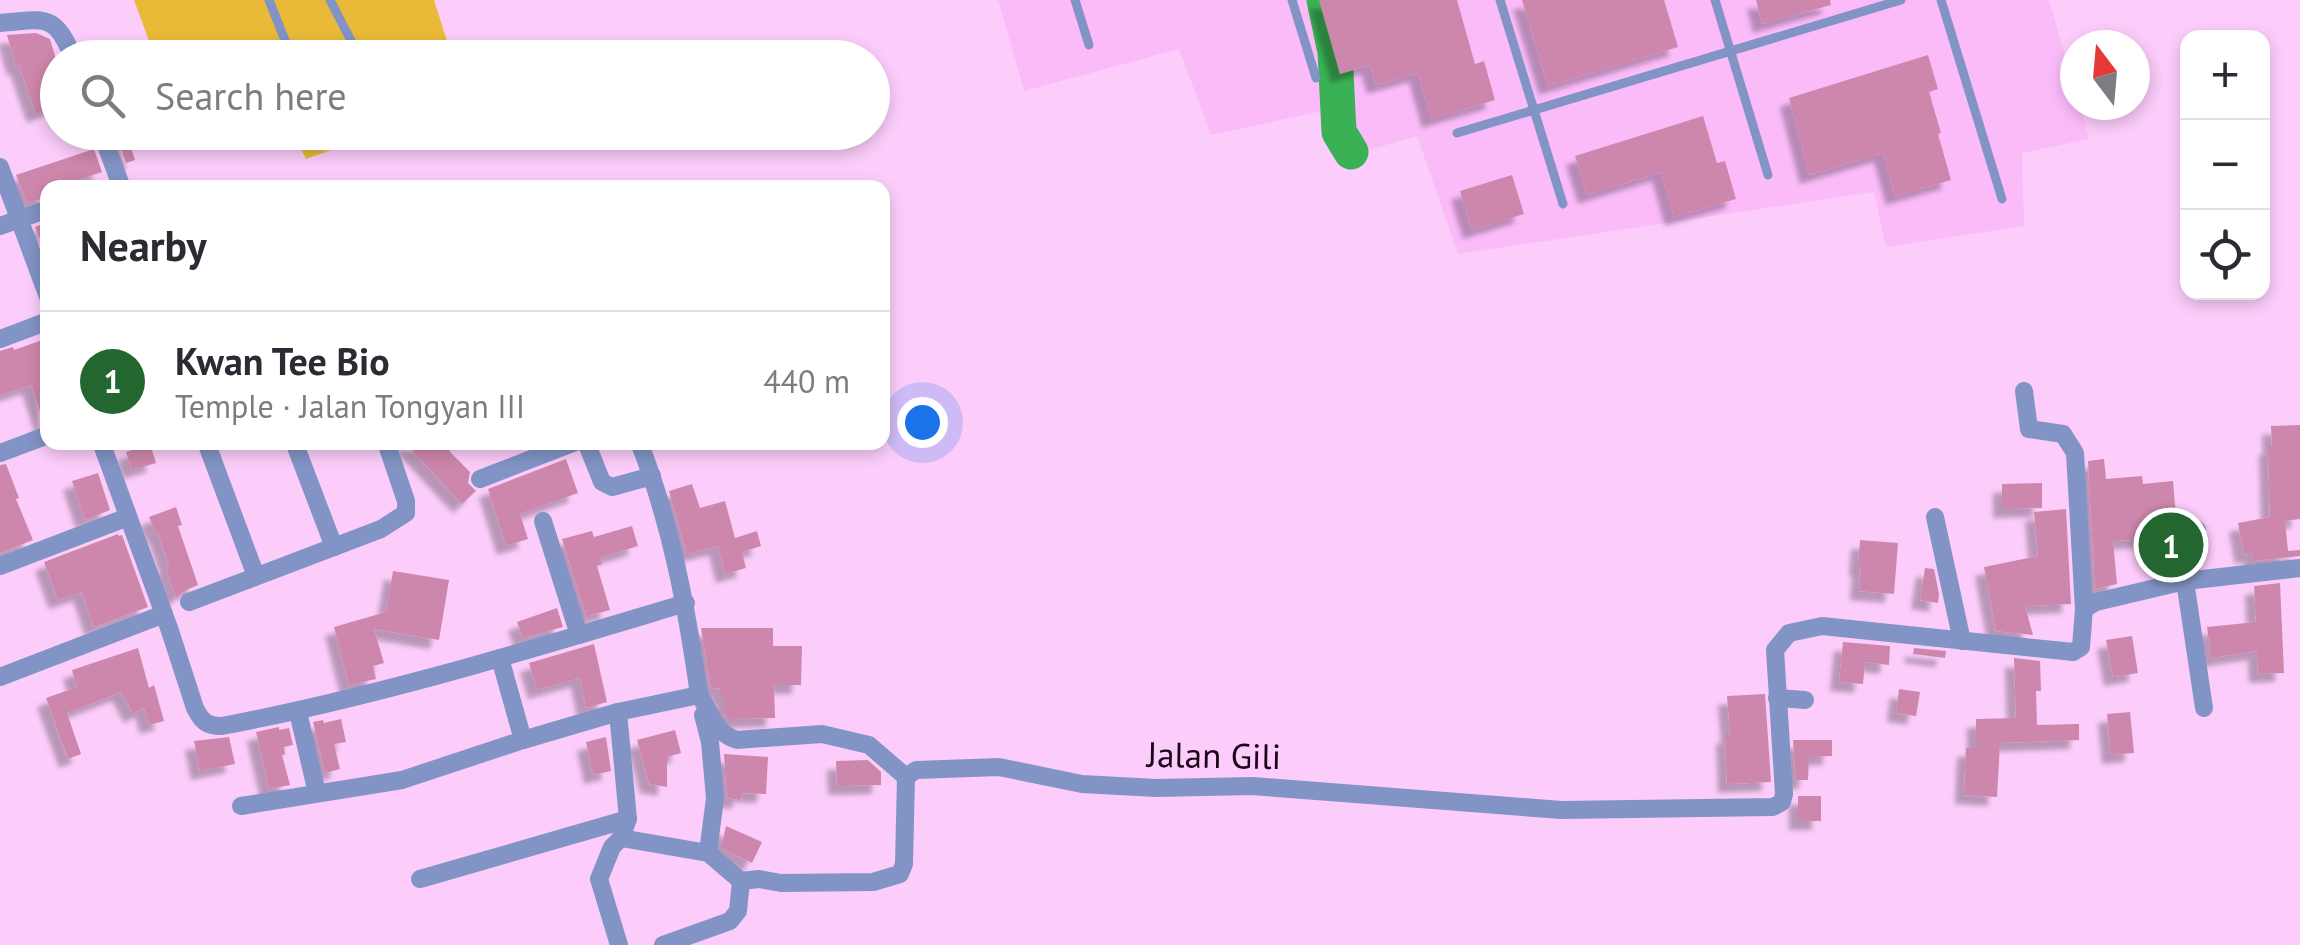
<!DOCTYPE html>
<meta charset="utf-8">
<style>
body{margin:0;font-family:"PT Sans",sans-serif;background:#f7f7f7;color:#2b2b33}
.controls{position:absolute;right:30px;top:30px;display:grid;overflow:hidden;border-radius:20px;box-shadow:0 5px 15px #0003}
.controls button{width:90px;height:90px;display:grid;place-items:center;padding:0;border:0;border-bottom:2px solid #e1e1e2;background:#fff;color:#2b2b33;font:50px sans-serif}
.compass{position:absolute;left:2060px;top:30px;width:90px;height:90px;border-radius:50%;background:#fff;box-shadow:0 5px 15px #0003;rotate:344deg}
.you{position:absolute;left:922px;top:422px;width:35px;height:35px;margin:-25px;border:8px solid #fff;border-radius:50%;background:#1a73e8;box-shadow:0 0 0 15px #1a73e833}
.badge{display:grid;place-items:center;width:65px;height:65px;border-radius:50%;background:#236630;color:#fff;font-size:32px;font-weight:700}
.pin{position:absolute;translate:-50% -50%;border:5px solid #fff;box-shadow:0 2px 10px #0006}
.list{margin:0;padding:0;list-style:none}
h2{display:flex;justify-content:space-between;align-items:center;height:130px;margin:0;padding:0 40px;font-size:42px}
h2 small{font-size:32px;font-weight:400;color:#7c7c81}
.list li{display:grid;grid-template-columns:65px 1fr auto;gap:30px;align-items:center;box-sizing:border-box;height:140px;padding:0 40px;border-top:2px solid #e1e1e2}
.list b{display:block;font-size:38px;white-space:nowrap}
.list p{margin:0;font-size:32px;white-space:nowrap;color:#7c7c81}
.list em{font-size:32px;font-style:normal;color:#7c7c81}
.icon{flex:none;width:55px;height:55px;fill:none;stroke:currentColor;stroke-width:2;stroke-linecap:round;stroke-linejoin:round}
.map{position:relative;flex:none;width:2300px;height:945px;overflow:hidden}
.search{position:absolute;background:#fff;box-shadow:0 5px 15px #0003;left:40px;top:40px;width:850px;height:110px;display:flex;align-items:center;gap:25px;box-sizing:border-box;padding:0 35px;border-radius:55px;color:#7c7c81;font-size:38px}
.panel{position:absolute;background:#fff;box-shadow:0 5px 15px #0003;left:40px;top:180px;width:850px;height:270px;border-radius:20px}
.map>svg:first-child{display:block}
.built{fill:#fbbbf9}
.green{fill:#e9b938}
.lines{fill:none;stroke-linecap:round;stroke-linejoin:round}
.river{stroke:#39b154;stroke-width:35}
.building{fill:#ce87ac;filter:url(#shadow)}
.lane{stroke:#8194c5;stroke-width:9}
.street{stroke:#8194c5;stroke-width:18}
.labels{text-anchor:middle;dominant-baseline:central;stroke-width:9;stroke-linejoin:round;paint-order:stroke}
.street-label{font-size:35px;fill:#190619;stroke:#fccdfa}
</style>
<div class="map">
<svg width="2300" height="945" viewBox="0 0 2300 945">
<defs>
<filter id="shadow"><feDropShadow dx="-9" dy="9" stdDeviation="2.5" flood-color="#0004"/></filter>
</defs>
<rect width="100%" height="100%" fill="#fccdfa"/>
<path class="built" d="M998,0H2049L2075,89V105H2080L2089,139L2022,153L2024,226L1886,247L1874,192L1458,254L1417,136L1344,157L1332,109L1211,135L1179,49L1024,91Z"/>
<g class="green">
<path d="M134,0H434L452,57H155Z"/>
<path d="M293,133H378L306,159Z"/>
</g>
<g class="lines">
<path class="river" d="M1324,0L1335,52L1339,132L1351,152"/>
</g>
<g class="building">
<path d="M1319,0H1457L1475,64L1484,61L1495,100L1431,119L1418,73L1376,85L1370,65L1340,74Z"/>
<path d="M1522,0H1664L1678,47L1548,86Z"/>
<path d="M1756,0H1830L1831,5L1762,24Z"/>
<path d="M36,33L50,39L58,66V105L36,114L19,65L16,66L7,35Z"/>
<path d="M1928,55L1938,89L1929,92L1941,133L1938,134L1951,180L1895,196L1883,153L1809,175L1789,98Z"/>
<path d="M1703,116L1717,163L1725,161L1736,199L1674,217L1661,172L1587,195L1575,156Z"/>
<path d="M115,132H126L135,160L126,163Z"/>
<path d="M94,149L102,172L55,188H48V197L27,203L16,175Z"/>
<path d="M1512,175L1524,214L1472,230L1460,191Z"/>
<path d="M48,222V260L35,227Z"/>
<path d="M48,338V423H44L31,385L0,395V351L13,347L14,350Z"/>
<path d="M2300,425V519L2285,521L2288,551L2300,550V556L2253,561V553L2244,555L2238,523L2270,517L2268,446H2272L2271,426Z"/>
<path d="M404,442H458L449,451L470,472L468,483L476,491L462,504Z"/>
<path d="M150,444L156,463L132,470L126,452Z"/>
<path d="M566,459L578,493L520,514L528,539L506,546L488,489Z"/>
<path d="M2104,459L2106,479L2142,476L2143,484L2173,481L2177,528L2146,531L2147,539L2113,541L2117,584L2095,589L2088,461Z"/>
<path d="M6,464L19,498L16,499L33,540L0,553V465Z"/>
<path d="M98,473L110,510L85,520L72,481Z"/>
<path d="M2042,483V508L2002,509V484Z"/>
<path d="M692,484L700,508L725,501L735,538L757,531L761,546L742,552L746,568L725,574L718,546L687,554L669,491Z"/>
<path d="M176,507L182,525L178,526L198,585L184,591L176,598L166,568L169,566L158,533L156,534L149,517Z"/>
<path d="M2066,509L2071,604L2025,606L2033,635L1996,631L1984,567L2038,556L2034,512Z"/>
<path d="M632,526L638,546L600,558L602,564L597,566L610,610L588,616L587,619L562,539L592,531L594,537Z"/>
<path d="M118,534L119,536L122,535L148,607L94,627L82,592L58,600L44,562Z"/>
<path d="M1860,540L1898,543L1894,594L1859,591L1861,567H1858Z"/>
<path d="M1925,568L1934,569L1939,594L1938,603L1920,600Z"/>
<path d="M393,571L449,580L439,640L374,629L384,663L373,666L376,679L349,685L334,627L386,612Z"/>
<path d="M2280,583L2284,673L2258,674L2257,651L2211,658L2207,627L2256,622L2254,586Z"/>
<path d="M557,608L563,627L523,638L517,622Z"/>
<path d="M701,628H773V646H802L801,685H774L775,718L728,719L724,714V695H720V688L711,689Z"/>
<path d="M2132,636L2138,673L2113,677L2106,640Z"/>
<path d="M1843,642L1890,646L1889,665L1865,662L1863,684L1839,682Z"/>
<path d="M594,644L607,702L586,708L580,678L537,690L529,663Z"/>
<path d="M138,648L149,688L154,685L164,721L149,725L144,708L133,714L121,692L67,713L81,754L68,759L46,698L77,687L72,670Z"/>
<path d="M1914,648L1946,651L1945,658L1913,654Z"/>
<path d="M2014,658L2040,661L2041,691H2036L2037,725L2079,724V740L2000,743L1997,797L1964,795L1966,748H1976V719L2016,718Z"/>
<path d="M1899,689L1920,692L1916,716L1896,713Z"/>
<path d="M1765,694L1771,782L1727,784L1725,735H1730L1727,696Z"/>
<path d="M2130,712L2134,753L2111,755L2107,714Z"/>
<path d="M341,719L346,742L334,744L340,769L325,773L313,722L323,720L324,723Z"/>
<path d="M279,727V730L289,728L293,745L284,747L285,754L282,755L290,785L269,789L256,732Z"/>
<path d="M675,730L681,753L667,757V787L649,784L637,740Z"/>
<path d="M229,737L235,764L200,771L194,741Z"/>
<path d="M606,737L611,771L593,775L586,742Z"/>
<path d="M1793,740H1832V756L1809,757L1808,780H1796Z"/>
<path d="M724,754L768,757L766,794L742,793L741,800L727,798Z"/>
<path d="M868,760L881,772V785L837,786L836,761Z"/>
<rect x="1798" y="796" width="23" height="25"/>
<path d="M726,826L762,842L752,863L721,848Z"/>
</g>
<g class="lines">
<g class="lane">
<path d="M269,0L292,58"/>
<path d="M330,0L360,58"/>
<path d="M1075,0L1089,45"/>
<path d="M1292,0L1316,78"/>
<path d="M1500,0L1563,204"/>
<path d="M1715,0L1768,175"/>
<path d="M1941,0L2002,199"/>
<path d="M1457,133L1901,0"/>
</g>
<g class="street">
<path d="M0,23C43,20 55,11 73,58"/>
<path d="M101,132L122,188"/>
<path d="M0,167L48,297"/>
<path d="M0,226L48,209"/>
<path d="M0,339L48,321"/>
<path d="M101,442L169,628L195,708C202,722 207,726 222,726C380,696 532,649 686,603"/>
<path d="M206,442L256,576"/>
<path d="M294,442L334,547"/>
<path d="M586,442L602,482L612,487L652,476"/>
<path d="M0,453L48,435"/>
<path d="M480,479L575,442"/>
<path d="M1935,517L1962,641"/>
<path d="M543,521L579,635"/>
<path d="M2197,530L2196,555L2185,581L2204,708"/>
<path d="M0,566L128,517"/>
<path d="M189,602L381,529L406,513V501L386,442"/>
<path d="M2084,609L2096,602L2185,581L2300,568"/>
<path d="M500,658L523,740"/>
<path d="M0,677L164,614"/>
<path d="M699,695C711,712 714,733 737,740L822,734L869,745L906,777"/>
<path d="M1777,698L1805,700"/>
<path d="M298,712L317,793"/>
<path d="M618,712L628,819L621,838L612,847L599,879L619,945"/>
<path d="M703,715L710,742L715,798L708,853"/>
<path d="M906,777L916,770L999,767L1082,784L1156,788L1252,786L1561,810L1773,807L1782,802L1784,794L1775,650L1789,633L1822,626L2073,652L2081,647L2084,609L2075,453L2063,434L2029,429L2024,391"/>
<path d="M241,806L402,780L523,740L618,712L699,695C687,609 671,523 639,442"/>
<path d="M621,838L708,853L741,881"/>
<path d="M420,879L628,819"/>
<path d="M741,881L759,879L781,883L873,882L900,874L904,864L906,777"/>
<path d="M663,945L730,921L738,911L741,881"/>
</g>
</g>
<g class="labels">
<g class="street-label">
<text transform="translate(1214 755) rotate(1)">Jalan Gili</text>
</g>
</g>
</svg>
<div class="controls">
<button>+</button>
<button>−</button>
<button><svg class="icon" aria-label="locate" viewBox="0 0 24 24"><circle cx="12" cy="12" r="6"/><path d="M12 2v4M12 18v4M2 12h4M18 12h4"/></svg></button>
</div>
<svg class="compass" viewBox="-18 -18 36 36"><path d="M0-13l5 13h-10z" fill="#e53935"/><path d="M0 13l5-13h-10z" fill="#7c7c81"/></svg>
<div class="you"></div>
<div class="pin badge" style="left:2171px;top:545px">1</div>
<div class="search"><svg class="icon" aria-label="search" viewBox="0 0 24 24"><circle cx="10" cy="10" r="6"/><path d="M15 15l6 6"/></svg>Search here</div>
<section class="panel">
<h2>Nearby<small></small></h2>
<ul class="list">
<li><span class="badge">1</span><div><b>Kwan Tee Bio</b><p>Temple · Jalan Tongyan III</p></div><em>440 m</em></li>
</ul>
</section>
</div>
